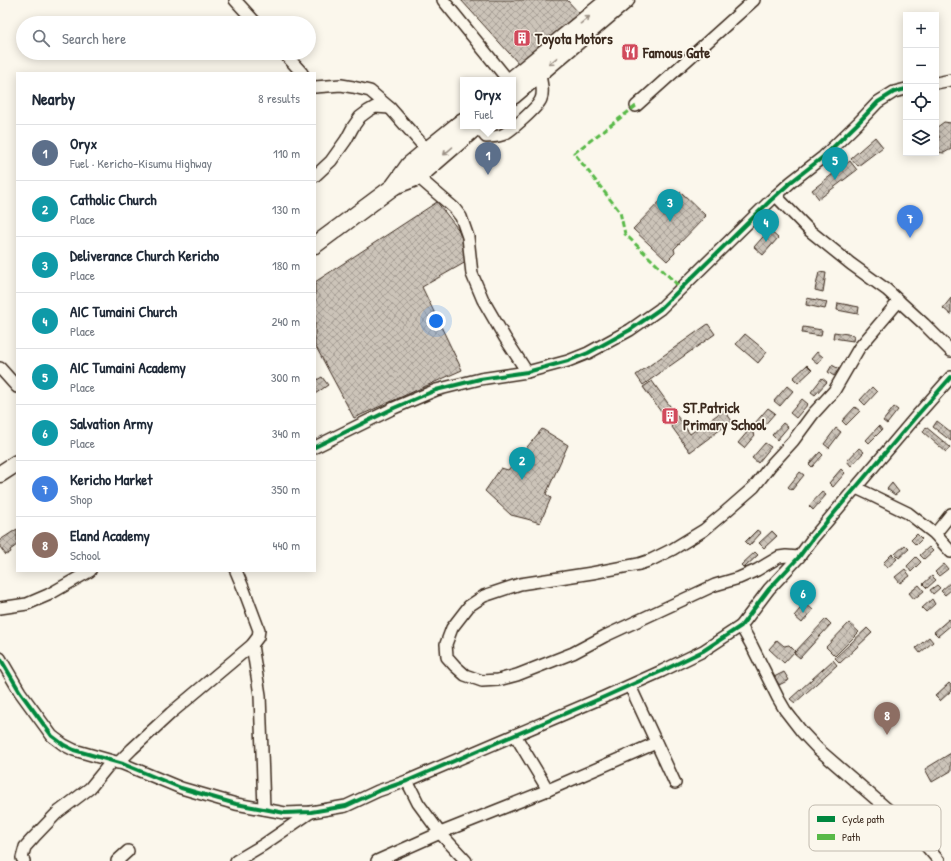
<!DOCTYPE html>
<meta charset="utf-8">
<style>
body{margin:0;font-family:"Patrick Hand",sans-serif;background:#f6f6f7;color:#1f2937}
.controls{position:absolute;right:12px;top:12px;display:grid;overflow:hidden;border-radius:0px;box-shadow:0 2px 10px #0003}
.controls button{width:36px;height:36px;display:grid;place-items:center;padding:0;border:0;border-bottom:1px solid #e0e1e3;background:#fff;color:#1f2937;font:20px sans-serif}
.you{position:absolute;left:436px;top:321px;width:14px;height:14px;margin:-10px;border:3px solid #fff;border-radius:50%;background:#1a73e8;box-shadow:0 0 0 6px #1a73e833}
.badge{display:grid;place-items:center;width:26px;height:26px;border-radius:50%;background:#d1495b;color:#fff;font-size:13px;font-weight:700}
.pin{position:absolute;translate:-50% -33px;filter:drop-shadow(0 1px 2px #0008)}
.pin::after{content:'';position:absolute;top:21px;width:14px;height:12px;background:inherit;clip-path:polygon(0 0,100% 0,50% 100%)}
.popup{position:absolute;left:460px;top:77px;width:56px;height:52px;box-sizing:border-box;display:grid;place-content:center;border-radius:0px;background:#fff;filter:drop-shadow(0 1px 3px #0005);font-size:13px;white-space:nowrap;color:#747a83}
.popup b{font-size:15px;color:#1f2937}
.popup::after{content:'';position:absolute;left:50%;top:100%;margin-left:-8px;border:8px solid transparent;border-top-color:#fff}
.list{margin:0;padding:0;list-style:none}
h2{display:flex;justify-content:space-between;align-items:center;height:52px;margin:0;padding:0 16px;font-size:17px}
h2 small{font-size:13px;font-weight:400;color:#747a83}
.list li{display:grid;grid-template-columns:26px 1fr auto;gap:12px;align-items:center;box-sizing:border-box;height:56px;padding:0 16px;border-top:1px solid #e0e1e3}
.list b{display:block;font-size:15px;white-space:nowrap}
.list p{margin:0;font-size:13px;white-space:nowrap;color:#747a83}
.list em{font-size:13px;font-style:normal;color:#747a83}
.icon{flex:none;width:22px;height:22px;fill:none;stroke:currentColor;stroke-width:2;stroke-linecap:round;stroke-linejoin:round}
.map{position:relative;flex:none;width:951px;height:861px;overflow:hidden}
.search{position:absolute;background:#fff;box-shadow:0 2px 10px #0003;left:16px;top:16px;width:300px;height:44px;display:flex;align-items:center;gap:10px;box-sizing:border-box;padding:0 14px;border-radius:22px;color:#747a83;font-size:15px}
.panel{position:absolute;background:#fff;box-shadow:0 2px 10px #0003;left:16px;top:72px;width:300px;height:500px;border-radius:0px}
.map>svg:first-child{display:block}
.building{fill:url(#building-cross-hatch);stroke:#3b2a1e}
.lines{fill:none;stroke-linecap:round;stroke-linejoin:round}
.minor-casing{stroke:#3b2a1e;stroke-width:14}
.highway-casing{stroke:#3b2a1e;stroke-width:19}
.minor{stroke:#fbf7ec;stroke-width:11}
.highway{stroke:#fbf7ec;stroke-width:16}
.quiet{stroke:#58b947;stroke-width:3;stroke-dasharray:6 3;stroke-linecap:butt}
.cycleway-casing{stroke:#fbf7ec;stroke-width:6}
.cycleway{stroke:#00873e;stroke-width:4}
.oneway{stroke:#9b9085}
.labels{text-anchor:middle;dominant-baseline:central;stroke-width:3.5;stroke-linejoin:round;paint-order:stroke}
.poi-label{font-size:15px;font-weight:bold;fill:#3b2a1e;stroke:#fbf7ec;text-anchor:start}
.key{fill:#fbf7ec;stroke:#c1baae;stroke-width:1}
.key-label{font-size:11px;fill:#3b2a1e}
</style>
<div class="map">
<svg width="951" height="861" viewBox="0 0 951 861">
<defs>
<pattern id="building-cross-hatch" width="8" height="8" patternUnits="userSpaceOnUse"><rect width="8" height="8" fill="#ccc4b9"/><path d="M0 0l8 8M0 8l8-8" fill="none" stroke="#a79f96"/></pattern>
</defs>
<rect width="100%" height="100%" fill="#fbf7ec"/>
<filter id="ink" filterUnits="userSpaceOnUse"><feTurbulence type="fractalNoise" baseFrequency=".025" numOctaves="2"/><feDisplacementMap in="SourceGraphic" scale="8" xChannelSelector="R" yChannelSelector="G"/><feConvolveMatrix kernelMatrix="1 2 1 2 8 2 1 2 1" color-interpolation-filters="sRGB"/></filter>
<g filter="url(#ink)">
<g class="building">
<path d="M461,0H567L579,13L519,64Z"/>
<path d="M944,122L951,123V150H949L944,153L936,152V141L940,137L936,132V128Z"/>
<path d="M875,137L883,147L858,166L851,158Z"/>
<path d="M850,161L857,170L819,199L812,190Z"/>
<path d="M669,192L674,198L681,192L706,216L674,249L675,253L667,261L633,229Z"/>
<path d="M437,202L461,233L466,262L422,287L462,370L354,418L315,345V282Z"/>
<path d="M769,230L778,238L763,255L754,247Z"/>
<path d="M819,272L826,273L823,292L815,290Z"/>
<path d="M807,298L827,302L825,309L806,305Z"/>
<path d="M951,298V315L943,308Z"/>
<path d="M838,303L859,307L858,314L837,310Z"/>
<path d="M708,324L715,334L643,385L636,375Z"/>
<path d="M803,327L822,330L821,336L802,333Z"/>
<path d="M834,332L854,335L853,341L833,338Z"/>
<path d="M745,334L767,352L758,363L736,344Z"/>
<path d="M817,352L823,357L817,364L811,359Z"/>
<path d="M807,365L812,370L798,383L793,378Z"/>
<path d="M832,365L839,369L834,376L828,372Z"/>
<path d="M322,377L328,385L315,394V381Z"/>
<path d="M822,378L827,382L815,395L811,392Z"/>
<path d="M652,381L690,434L724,410L732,421L690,452L643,387Z"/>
<path d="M787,386L793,391L780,406L774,401Z"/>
<path d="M872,387L877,392L865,405L860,400Z"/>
<path d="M802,399L808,404L796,418L790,413Z"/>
<path d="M855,407L860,411L846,425L842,421Z"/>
<path d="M894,407L898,410L887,424L883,421Z"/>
<path d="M768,408L775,413L762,428L755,423Z"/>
<path d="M937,421L951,432V441L933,427Z"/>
<path d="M783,423L788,427L777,440L772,435Z"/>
<path d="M879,426L882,430L869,443L866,440Z"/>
<path d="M926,427L950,447L946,452L923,432Z"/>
<path d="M836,428L841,432L829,448L824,444Z"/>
<path d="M542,429L568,445L546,494L551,498L540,523L527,519L511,515L485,491L501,468L508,470Z"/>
<path d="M749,430L755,435L744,448L738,443Z"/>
<path d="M765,443L771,447L758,463L752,458Z"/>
<path d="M859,448L864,452L851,466L847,461Z"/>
<path d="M820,452L823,455L812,467L809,464Z"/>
<path d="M841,469L845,473L833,487L829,483Z"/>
<path d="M800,472L804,475L792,490L788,487Z"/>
<path d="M892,483L899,492L895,495L887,489Z"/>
<path d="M822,492L826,495L813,510L809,506Z"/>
<path d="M17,529V545L10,550L11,552L6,555L0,547V540Z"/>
<path d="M757,530L761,533L749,546L745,542Z"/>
<path d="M772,531L777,536L764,548L759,543Z"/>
<path d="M917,534L922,539L916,545L911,540Z"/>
<path d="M905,545L909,549L899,558L895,554Z"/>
<path d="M929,547L933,551L924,559L920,555Z"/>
<path d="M755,552L758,555L744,568L741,565Z"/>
<path d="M892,554L897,559L887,568L883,563Z"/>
<path d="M916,557L921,562L911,572L907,566Z"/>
<path d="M944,564L948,569L939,576L935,572Z"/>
<path d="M905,569L910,576L900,583L895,577Z"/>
<path d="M932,576L936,580L927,588L923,584Z"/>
<path d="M951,582V590L945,595L941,591Z"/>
<path d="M919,585L924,591L914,599L909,593Z"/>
<path d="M937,585L940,588L933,594L930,590Z"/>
<path d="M932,599L935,604L926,612L922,608Z"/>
<path d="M805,603L813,610L802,623L794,616Z"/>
<path d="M826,619L831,624L800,658L794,653Z"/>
<path d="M949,619L951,621V625L938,636L934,632Z"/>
<path d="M849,623L859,632L835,656L826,647Z"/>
<path d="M867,628L872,633L840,663L835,658Z"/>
<path d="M929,637L933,642L920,653L916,648Z"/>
<path d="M777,640L784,646L789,645L795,651L784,663L769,649Z"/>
<path d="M833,660L837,665L795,703L790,699Z"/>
<path d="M784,672L789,680L779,685L774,677Z"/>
<path d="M949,683L951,685V691L940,701L935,696Z"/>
<path d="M951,753V771L932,782L925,769Z"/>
</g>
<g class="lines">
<defs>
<g id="minor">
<path d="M235,0L256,23"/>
<path d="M443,0L508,80"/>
<path d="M284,53L302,73"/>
<path d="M936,83L951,80"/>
<path d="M315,87L341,85L353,87L370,91L390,108L427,150"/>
<path d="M636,106L754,0"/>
<path d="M477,126L486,137C491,137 497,137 502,135C510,132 538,107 541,99C544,92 541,76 537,69"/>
<path d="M414,172L418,177L454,208L461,217L468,237L472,274L483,300L505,338L527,372"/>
<path d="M315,176L331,161L346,140L353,127L360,117L368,111L375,107L390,108"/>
<path d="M776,196L810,231L851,264L887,290L924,324L951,351"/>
<path d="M0,368L17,387"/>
<path d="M315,447L394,408L436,390L480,379L527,372L568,361L588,353L630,330L660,309L770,201L791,182L823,157L858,123L878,102L894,92L906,89"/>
<path d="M856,488L869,494L908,513L935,534L951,552"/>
<path d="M935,534L951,514"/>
<path d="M799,557L786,556L779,557L757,570L739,578L715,585L605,636L573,653L517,675L498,680L482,681L465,675L455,666L447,657L446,644L452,628L469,606L484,596L520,584L592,573L639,564L651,560L673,549L704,530L723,514L754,487L771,465L793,441L813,414L834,391L859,348L899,301"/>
<path d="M0,608L27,604L48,595L90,571"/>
<path d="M741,626L751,644L778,698L785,710L802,732L818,749L915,833L939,861"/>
<path d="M252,645L260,695L264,809"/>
<path d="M0,658L20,692L52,736L64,745L74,750L123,764L181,788L236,804L258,808L285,813L311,812L346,806L378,791L407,781L604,697L662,671L703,651L741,626L769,589L799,557L813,538L914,419L951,377"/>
<path d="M630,686L675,783"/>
<path d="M515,735L548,790L656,743"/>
<path d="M118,763L132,749L171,713L252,645L258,637L259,630L244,590L236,571"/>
<path d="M407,781L418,803L440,833L466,861"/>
<path d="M24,861L22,858L25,847L34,837L57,813L90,788L112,761"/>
<path d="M117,861L128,851"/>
<path d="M236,861L263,845L311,812"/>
<path d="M377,861L440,833L548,790"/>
</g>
<g id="highway">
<path d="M511,80L609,0"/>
<path d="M513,96L626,0"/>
<path d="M394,186L418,177L477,126"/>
<path d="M315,245L393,187L409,165L427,150L463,121"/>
<path d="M0,474L17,463"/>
</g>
</defs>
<use href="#minor" class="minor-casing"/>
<use href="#highway" class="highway-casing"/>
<use href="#minor" class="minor"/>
<use href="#highway" class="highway"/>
<path class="quiet" d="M636,106L574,153L620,212L625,234L681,288"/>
<defs>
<g id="cycleway">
<path d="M315,447L394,408L436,390L480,379L527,372L568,361L588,353L630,330L660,309L770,201L791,182L823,157L858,123L878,102L894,92L906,89"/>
<path d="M0,658L20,692L52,736L64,745L74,750L123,764L181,788L236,804L258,808L285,813L311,812L346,806L378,791L407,781L604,697L662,671L703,651L741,626L769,589L799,557L813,538L914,419L951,377"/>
</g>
</defs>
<use href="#cycleway" class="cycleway-casing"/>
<use href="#cycleway" class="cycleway"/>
</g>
<defs><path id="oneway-shaft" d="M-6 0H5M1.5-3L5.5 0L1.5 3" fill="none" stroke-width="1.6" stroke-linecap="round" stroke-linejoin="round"/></defs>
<g class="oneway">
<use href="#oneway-shaft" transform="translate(585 20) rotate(-39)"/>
<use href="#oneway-shaft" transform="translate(553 61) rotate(140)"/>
<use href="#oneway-shaft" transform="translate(448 151) rotate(139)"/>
</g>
</g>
<defs>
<symbol id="building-square" viewBox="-11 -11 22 22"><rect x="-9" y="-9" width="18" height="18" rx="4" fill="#d1495b" stroke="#fbf7ec"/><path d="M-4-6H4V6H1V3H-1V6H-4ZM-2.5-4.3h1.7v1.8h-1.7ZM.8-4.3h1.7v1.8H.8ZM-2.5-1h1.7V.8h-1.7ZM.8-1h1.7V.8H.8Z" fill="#fff"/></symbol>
<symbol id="restaurant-square" viewBox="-11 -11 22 22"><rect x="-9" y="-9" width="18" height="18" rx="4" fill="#d1495b" stroke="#fbf7ec"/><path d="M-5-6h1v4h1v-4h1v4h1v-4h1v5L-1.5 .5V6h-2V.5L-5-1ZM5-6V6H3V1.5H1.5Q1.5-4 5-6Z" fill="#fff"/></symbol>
</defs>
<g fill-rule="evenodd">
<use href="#building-square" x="512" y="28" width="20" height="20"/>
<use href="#restaurant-square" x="620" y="42" width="20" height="20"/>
<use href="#building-square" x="660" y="406" width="20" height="20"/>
</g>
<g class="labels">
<g class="poi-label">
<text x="535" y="38">Toyota Motors</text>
<text x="643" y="52">Famous Gate</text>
<text x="683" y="407">ST.Patrick<tspan x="683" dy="17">Primary School</tspan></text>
</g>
</g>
<rect x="809" y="805" width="132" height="46" rx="6" class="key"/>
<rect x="817" y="816" width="18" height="6" fill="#00873e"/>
<rect x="817" y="834" width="18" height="6" fill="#58b947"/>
<g class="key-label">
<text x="842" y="823">Cycle path</text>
<text x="842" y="841">Path</text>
</g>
</svg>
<div class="controls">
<button>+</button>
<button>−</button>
<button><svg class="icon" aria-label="locate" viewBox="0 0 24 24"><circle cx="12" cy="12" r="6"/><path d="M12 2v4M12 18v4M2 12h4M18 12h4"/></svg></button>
<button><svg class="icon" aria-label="layers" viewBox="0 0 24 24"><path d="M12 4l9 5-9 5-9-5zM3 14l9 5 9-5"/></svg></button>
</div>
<div class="you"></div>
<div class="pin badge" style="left:488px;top:175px;background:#5c6f8a">1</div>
<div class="popup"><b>Oryx</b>Fuel</div>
<div class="pin badge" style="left:522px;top:480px;background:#0f9aa8">2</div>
<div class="pin badge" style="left:670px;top:222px;background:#0f9aa8">3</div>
<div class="pin badge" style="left:766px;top:242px;background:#0f9aa8">4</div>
<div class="pin badge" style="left:835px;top:180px;background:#0f9aa8">5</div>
<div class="pin badge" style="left:803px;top:613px;background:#0f9aa8">6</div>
<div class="pin badge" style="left:910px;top:238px;background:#3f7fe0">7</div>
<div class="pin badge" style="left:887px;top:735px;background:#8d6e63">8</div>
<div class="search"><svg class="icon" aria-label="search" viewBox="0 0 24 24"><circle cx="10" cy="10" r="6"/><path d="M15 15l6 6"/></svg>Search here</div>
<section class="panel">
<h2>Nearby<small>8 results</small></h2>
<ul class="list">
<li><span class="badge" style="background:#5c6f8a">1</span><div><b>Oryx</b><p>Fuel · Kericho-Kisumu Highway</p></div><em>110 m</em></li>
<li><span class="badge" style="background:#0f9aa8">2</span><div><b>Catholic Church</b><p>Place</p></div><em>130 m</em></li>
<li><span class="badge" style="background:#0f9aa8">3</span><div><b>Deliverance Church Kericho</b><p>Place</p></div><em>180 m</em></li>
<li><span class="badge" style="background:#0f9aa8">4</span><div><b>AIC Tumaini Church</b><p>Place</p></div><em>240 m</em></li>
<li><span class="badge" style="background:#0f9aa8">5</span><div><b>AIC Tumaini Academy</b><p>Place</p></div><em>300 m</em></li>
<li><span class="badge" style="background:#0f9aa8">6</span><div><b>Salvation Army</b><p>Place</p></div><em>340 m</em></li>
<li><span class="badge" style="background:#3f7fe0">7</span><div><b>Kericho Market</b><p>Shop</p></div><em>350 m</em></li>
<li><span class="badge" style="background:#8d6e63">8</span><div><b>Eland Academy</b><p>School</p></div><em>440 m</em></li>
</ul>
</section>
</div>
